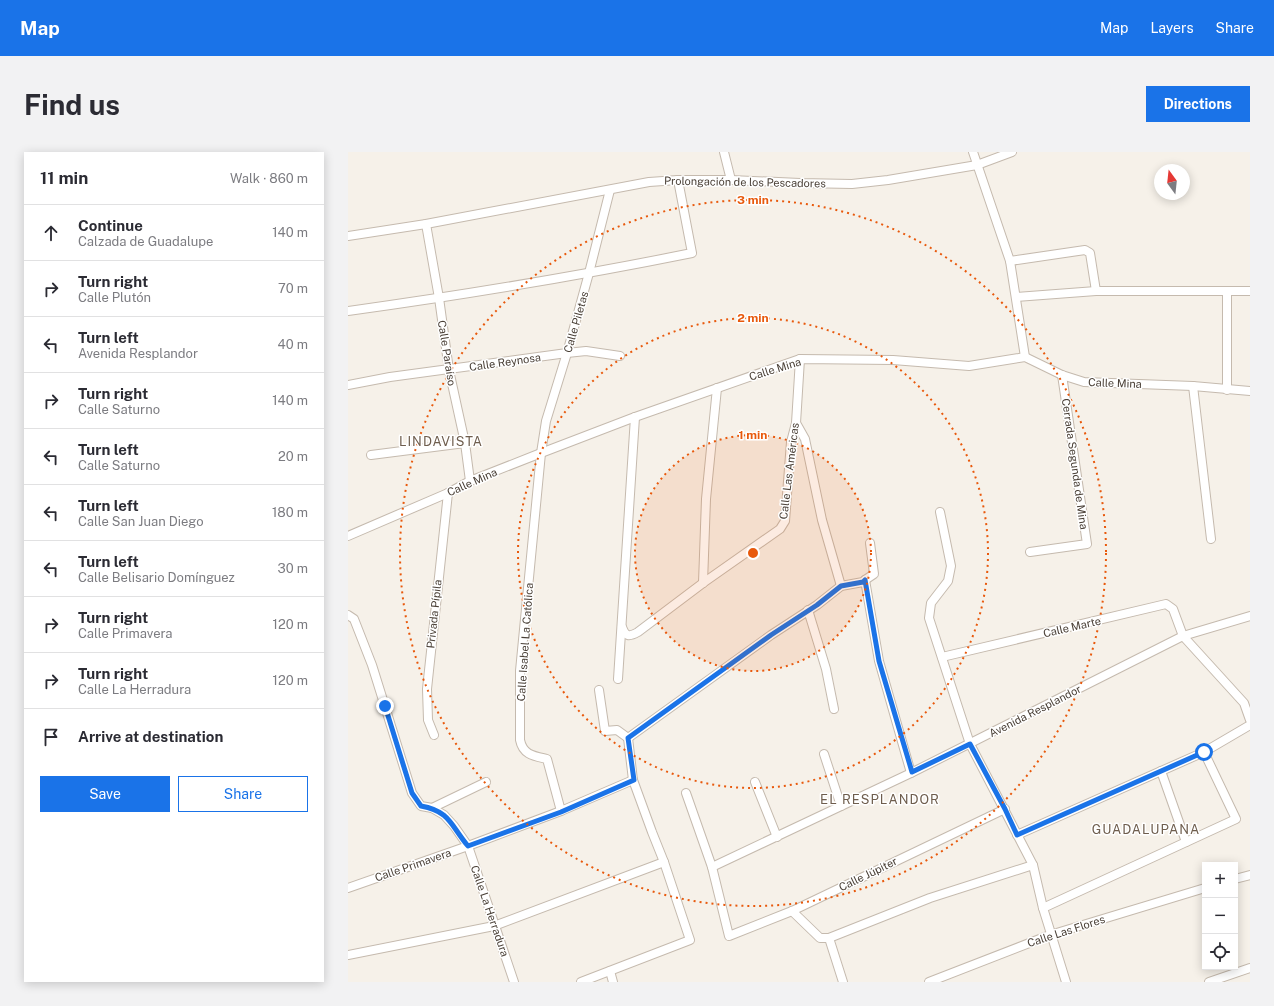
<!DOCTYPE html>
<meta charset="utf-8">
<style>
body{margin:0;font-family:"Public Sans",sans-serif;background:#f2f2f3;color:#2b2b33}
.controls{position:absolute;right:12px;bottom:12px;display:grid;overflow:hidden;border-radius:0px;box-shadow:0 2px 10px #0003}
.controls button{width:36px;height:36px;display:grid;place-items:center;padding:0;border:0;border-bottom:1px solid #e1e1e2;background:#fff;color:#2b2b33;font:20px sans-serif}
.compass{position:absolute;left:806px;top:12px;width:36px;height:36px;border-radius:50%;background:#fff;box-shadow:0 2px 10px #0003;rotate:345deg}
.stop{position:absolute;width:12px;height:12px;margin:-9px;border:3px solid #1a73e8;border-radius:50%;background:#fff}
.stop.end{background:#1a73e8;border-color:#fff;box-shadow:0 1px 4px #0008}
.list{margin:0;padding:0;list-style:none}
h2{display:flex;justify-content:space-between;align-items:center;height:52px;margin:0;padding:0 16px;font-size:17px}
h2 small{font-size:13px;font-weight:400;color:#7c7c81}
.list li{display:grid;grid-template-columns:26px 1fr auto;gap:12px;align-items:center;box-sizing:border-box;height:56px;padding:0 16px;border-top:1px solid #e1e1e2}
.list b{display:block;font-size:15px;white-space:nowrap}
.list p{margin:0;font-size:13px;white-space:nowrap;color:#7c7c81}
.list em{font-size:13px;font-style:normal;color:#7c7c81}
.actions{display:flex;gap:8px;padding:12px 16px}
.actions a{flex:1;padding:9px 0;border:1px solid #1a73e8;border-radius:0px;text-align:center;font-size:14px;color:#1a73e8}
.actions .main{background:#1a73e8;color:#fff}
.icon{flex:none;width:22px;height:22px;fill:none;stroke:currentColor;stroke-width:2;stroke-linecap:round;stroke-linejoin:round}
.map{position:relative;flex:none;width:902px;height:830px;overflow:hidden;border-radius:0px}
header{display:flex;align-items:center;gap:24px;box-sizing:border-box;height:56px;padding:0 20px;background:#1a73e8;color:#fff}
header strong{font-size:19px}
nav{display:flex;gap:22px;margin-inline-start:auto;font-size:14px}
.intro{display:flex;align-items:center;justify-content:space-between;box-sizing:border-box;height:96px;padding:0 24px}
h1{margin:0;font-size:28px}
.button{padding:10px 18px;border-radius:0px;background:#1a73e8;color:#fff;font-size:14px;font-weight:700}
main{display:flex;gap:24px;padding:0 24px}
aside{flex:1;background:#fff;border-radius:0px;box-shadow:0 2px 10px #0003}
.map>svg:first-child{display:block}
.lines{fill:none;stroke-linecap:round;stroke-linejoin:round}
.street-casing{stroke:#c5baae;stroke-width:10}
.street{stroke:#fff;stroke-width:8}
.route{stroke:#1a73e8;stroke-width:5}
.ring{fill:none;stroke:#e8590c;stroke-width:2;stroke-dasharray:2 4}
.labels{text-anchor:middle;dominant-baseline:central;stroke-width:3;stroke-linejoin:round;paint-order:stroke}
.street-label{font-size:11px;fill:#4a4037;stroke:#fff}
.quarter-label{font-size:13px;letter-spacing:1px;fill:#6e5d4d;stroke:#fff}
.centre{fill:#e8590c;stroke:#fff;stroke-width:2}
.ring-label{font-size:12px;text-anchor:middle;font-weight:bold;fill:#e8590c;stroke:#fff;stroke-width:3;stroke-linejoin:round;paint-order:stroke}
</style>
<header>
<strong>Map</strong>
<nav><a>Map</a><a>Layers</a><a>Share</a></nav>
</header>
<div class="intro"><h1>Find us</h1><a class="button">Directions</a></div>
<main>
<aside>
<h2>11 min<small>Walk · 860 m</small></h2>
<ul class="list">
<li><svg class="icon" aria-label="ahead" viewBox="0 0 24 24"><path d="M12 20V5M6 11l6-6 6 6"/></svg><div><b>Continue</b><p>Calzada de Guadalupe</p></div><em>140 m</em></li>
<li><svg class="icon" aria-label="right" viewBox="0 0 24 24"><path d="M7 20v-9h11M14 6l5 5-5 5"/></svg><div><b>Turn right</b><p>Calle Plutón</p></div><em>70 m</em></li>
<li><svg class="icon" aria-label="left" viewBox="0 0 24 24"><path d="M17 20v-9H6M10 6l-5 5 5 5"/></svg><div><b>Turn left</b><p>Avenida Resplandor</p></div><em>40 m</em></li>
<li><svg class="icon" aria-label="right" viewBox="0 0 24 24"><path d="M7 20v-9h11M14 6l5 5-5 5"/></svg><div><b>Turn right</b><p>Calle Saturno</p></div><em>140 m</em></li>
<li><svg class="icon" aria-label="left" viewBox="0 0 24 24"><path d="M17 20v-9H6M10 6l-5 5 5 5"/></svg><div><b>Turn left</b><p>Calle Saturno</p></div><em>20 m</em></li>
<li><svg class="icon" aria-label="left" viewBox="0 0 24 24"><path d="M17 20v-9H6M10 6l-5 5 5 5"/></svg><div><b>Turn left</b><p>Calle San Juan Diego</p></div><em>180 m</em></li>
<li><svg class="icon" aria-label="left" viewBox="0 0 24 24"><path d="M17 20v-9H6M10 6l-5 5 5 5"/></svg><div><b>Turn left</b><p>Calle Belisario Domínguez</p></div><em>30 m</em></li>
<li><svg class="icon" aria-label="right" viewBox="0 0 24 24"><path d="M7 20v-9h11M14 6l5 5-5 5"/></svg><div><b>Turn right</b><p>Calle Primavera</p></div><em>120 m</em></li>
<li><svg class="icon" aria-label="right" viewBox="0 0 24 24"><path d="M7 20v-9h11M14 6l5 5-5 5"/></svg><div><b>Turn right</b><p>Calle La Herradura</p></div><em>120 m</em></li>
<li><svg class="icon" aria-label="arrive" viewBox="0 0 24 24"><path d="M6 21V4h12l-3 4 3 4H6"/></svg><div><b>Arrive at destination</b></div></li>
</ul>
<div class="actions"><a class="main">Save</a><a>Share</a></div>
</aside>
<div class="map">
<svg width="902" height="830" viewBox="0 0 902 830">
<rect width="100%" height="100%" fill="#f6f1e9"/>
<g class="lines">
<defs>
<g id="street">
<path d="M376,0L383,28"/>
<path d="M625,0L662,109L677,205"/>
<path d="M78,72L91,146L101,218L117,291L122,329"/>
<path d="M0,84L78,72L301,30L330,28H383L452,31L504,32L540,28L629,13L664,0"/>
<path d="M662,109L737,98L742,101L748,139"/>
<path d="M879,139V238"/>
<path d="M668,145L748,139H902"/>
<path d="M0,159C115,143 230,124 344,101L330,28"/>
<path d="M0,233L42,225L219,201L238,199L272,204"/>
<path d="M845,234L863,387"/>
<path d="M448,271L457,287L474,368L493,434"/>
<path d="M23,303L117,291"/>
<path d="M592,360L603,414L600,429L583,451L581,466L622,592L685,713L695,756L718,830"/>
<path d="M0,384L100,341L122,329L193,301L287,265L452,207L545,208L621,214L677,205L714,223L736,230L845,234L902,239"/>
<path d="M682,400L739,392L714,223"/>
<path d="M517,428L526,422L522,391"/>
<path d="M355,431L358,347L369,236"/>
<path d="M460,458L478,517L486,557"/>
<path d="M0,463L6,467L24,513L64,641L73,654L84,656L96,663L106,674L120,694L166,830"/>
<path d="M274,475C278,485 281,485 290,480L355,431L432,377L437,369L443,290L448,271L452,207"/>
<path d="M594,505L818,452L825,457L835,484L896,551L902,568"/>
<path d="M270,527L287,265"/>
<path d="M251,538L257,579L269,578L280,586"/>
<path d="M86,583L80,568L79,537L100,341"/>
<path d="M280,586L423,483L469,453L493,434L515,430L517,428L531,509L563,621"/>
<path d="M476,602L493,654"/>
<path d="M813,619L838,690"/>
<path d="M407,630L429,685"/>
<path d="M338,641L364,715L381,784L444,759L657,657"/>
<path d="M84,656L138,630"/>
<path d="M213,659L199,607C186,604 175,603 172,588V519L193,301L198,269L219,201L241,121L262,38"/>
<path d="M669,683L856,600L902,573"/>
<path d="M364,715L563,621L835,484L902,464"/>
<path d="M887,727L902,723"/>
<path d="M0,736L120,694L213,659L285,628"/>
<path d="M695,756L888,667L856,600"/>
<path d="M444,759L472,786H481L582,746L685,713"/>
<path d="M481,786L495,830"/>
<path d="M0,803L146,774L316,710"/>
<path d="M262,819L265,830"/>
<path d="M233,830L342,788L316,710L304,680L285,628L280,586"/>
<path d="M581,830L702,783L857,736"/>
<path d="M861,830L902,816"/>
</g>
</defs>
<use href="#street" class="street-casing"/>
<use href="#street" class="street"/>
</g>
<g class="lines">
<path class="route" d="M37,554L64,641L73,654C102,659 103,674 120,694L213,660L286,628L280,586L423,483L469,453L493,434L515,430L517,428L531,509L564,620L622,592L657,657L669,683L856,600"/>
</g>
<circle cx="405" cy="401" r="118" fill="#e8590c" fill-opacity=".12"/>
<g class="ring">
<circle cx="405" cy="401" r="118"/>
<circle cx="405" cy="401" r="235"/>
<circle cx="405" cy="401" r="353"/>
</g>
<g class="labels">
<g class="street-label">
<text transform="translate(397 30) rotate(1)">Prolongación de los Pescadores</text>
<text transform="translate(228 170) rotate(-74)">Calle Piletas</text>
<text transform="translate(99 201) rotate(81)">Calle Paraíso</text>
<text transform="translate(157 210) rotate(-8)">Calle Reynosa</text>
<text transform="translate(427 217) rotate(-17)">Calle Mina</text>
<text transform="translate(767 231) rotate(2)">Calle Mina</text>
<text transform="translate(727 312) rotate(82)">Cerrada Segunda de Mina</text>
<text transform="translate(441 319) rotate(-83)">Calle Las Américas</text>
<text transform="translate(124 330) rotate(-24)">Calle Mina</text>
<text transform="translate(86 462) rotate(-84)">Privada Pípila</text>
<text transform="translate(724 475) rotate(-13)">Calle Marte</text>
<text transform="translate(177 490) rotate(-86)">Calle Isabel La Católica</text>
<text transform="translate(687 559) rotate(-27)">Avenida Resplandor</text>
<text transform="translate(65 713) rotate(-19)">Calle Primavera</text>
<text transform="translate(520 722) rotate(-26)">Calle Júpiter</text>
<text transform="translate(142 759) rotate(71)">Calle La Herradura</text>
<text transform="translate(718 779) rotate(-18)">Calle Las Flores</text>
</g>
<g class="quarter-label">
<text x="93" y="289">LINDAVISTA</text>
<text x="532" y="647">EL RESPLANDOR</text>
<text x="798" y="677">GUADALUPANA</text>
</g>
</g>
<circle cx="405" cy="401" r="6" class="centre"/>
<g class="ring-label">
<text x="405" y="52">3 min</text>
<text x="405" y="170">2 min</text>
<text x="405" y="287">1 min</text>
</g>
</svg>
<div class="controls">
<button>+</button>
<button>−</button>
<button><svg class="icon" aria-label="locate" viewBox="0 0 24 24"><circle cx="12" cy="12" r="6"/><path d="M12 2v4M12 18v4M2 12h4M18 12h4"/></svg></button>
</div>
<svg class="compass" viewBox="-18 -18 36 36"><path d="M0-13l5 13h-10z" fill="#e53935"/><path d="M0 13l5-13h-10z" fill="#7c7c81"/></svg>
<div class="stop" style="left:856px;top:600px"></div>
<div class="stop end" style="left:37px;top:554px"></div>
</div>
</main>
